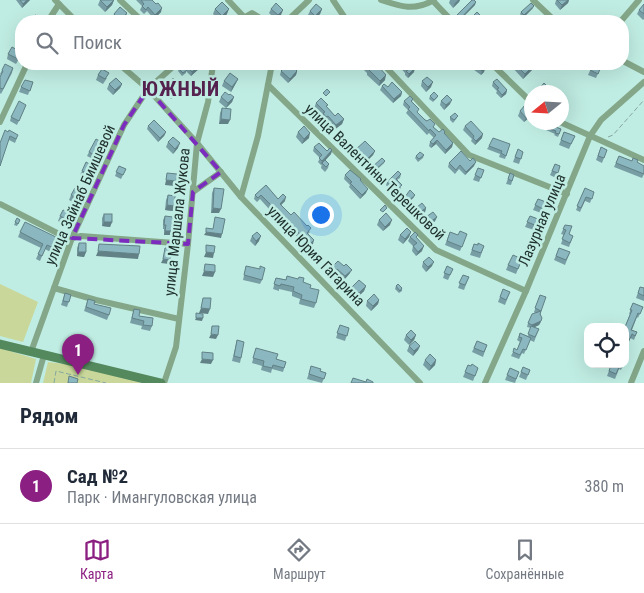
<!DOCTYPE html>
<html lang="ru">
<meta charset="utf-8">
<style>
body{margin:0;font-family:"Roboto Condensed",sans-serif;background:#f2f2f3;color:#1f2937}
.controls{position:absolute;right:15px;bottom:15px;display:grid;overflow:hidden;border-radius:10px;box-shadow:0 5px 20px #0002}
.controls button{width:45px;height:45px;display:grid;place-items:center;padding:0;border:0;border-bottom:1px solid #e0e1e3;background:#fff;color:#1f2937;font:25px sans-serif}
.compass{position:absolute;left:524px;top:85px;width:45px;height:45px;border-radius:50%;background:#fff;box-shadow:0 5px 20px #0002;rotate:252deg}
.you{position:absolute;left:320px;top:214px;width:18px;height:18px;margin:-12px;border:4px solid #fff;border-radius:50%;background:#1a73e8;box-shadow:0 0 0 8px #1a73e833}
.badge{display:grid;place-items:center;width:32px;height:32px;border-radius:50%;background:#8c1f82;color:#fff;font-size:16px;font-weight:700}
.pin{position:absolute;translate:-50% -41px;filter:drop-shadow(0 1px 2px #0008)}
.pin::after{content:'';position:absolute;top:26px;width:18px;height:15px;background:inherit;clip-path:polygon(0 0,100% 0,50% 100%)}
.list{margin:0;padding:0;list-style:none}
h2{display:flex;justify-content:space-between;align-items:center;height:65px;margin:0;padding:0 20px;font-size:21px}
h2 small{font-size:16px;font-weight:400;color:#747a83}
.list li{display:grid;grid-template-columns:32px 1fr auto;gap:15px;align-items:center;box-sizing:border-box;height:75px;padding:0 20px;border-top:1px solid #e0e1e3}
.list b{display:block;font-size:19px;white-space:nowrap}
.list p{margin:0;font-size:16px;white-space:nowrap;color:#747a83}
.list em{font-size:16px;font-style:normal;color:#747a83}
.icon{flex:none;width:28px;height:28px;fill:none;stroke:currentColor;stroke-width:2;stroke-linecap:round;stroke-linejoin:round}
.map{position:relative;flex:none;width:644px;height:383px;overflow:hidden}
.search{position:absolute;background:#fff;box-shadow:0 5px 20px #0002;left:15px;right:15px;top:15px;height:55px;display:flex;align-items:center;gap:12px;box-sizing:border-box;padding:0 18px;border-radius:20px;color:#747a83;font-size:19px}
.sheet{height:140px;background:#fff}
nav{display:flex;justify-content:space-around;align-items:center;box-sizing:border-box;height:70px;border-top:1px solid #e0e1e3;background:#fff;font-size:14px;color:#747a83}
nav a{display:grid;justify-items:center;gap:2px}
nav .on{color:#8c1f82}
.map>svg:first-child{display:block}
.green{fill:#c9d89a}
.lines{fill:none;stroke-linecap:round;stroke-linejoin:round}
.path{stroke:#84a79f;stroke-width:1;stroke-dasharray:5 2.5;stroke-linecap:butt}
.street{stroke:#84a789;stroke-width:6}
.secondary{stroke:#54895e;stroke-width:9}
.wall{fill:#789ea5}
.shaded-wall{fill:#618186}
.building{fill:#8bb8c0;stroke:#618186}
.marked{fill:none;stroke:#7b2cbf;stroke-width:4;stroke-dasharray:10 6;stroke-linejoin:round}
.labels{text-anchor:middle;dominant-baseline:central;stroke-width:5;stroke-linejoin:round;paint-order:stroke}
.street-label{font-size:15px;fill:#20322e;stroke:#c0ede3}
.district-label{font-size:20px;font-weight:bold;letter-spacing:1px;fill:#562250;stroke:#c0ede3}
</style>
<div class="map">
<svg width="644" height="383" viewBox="0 0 644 383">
<rect width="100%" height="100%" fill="#c0ede3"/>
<g class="green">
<path d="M0,284L38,302L23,342L0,336Z"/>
<path d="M0,348L36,359L31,383H0Z"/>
<path d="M48,362L82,366L142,383H43Z"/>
</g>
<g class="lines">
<g class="path">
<path d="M608,137L613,135L644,100"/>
<path d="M54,383L56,371L106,383"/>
</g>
<g class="street">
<path d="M55,0L76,21"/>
<path d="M120,0L142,21"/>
<path d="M228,0L244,17"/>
<path d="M333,0L347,21"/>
<path d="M381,0C402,7 414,11 434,0"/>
<path d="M533,0L555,21"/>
<path d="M433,1L452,21"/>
<path d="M48,21L59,4"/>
<path d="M238,21L252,13L265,21"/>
<path d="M287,21L309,0"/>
<path d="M621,21L639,0"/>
<path d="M623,61L644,72"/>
<path d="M119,64L148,89L197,143L241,197L420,383"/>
<path d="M383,64L469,155L567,194"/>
<path d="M492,64L532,103"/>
<path d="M268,85L436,250L526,291"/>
<path d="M0,122L27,64"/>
<path d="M560,122L644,160"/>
<path d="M193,192L221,172"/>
<path d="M241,197L258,136L272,64"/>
<path d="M0,204L63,236L72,238L81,236L188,244"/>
<path d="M54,288L96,300L179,319"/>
<path d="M31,352L72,238L124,125L148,89L176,64"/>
<path d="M36,383L44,355"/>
<path d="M164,383L176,347L188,244L197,143L208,102L213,64"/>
<path d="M485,383L526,291L590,136L601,120L644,82"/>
<path d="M631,383L644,351"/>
</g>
<path class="secondary" d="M0,344L161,383"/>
</g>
<g class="wall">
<path d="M16,0H30L22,8Z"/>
<path d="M100,0H114L112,5L105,12L98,5Z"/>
<path d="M136,0H152L161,12L154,19L147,11L144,14L140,10L142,6Z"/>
<path d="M450,0H460L459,2L453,8L449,3Z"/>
<path d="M556,0H569L568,3L560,10L555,4Z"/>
<path d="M644,4V19L643,20L637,14L639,10Z"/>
<path d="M475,5L460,20L457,17V15Z"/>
<path d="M533,8L523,18L520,14L521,12Z"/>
<path d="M215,9L227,14L220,21L213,14Z"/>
<path d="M271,9L281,15L276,20L269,13Z"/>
<path d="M322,9L320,14L313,21L308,15L310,11Z"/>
<path d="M127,13L125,18L122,21H114L112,19L114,14Z"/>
<path d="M21,32V46L15,42L17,37Z"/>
<path d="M8,54L20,57L16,64L7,59Z"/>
<path d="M358,64H374L381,65L380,68L385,80L379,86L367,75V73Z"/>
<path d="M397,64H411L414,72L408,78L405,75V73Z"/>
<path d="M471,64H483L484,72L481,75L470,67Z"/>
<path d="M511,64H537L536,66L523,79L511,66Z"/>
<path d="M593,64H602L596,78L588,75Z"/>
<path d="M187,66H202L191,76L186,71V73L182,76L178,71L179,69H185Z"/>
<path d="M13,68L12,73L1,94L0,93V77L1,75L0,74L2,70Z"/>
<path d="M281,71H297L296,75L288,83L280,75Z"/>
<path d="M98,75L107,78L103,84L96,80Z"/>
<path d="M238,79L236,83L231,92L222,86L224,81Z"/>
<path d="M422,81L431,87L426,92L421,86Z"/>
<path d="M33,82L28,95L19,92L21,87Z"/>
<path d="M493,82L507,90L506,94L501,98L496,93L497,91L492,86Z"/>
<path d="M109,84H122L120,88L113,95L107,89Z"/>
<path d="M165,86L178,90L171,99L163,91Z"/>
<path d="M382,86L388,87L402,92L401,96L393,103L380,90Z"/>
<path d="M229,95L234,97L232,102L226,108L219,102L221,97Z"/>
<path d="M430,96H438L437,98L433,102L429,99Z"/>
<path d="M413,99L412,102L418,113L439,132L444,134L453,143L452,147L445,154L436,144L431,148L429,146L430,142L434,138L429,133L427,135L406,113L408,110L403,105L404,101Z"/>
<path d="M441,101L450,104L444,110L440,105Z"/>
<path d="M316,103L327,107L335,116L344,119L342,124L334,130L326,121L325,122L321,118L322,116L314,108Z"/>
<path d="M26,105L17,125L10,121L11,117Z"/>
<path d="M222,108L228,124H219L220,113Z"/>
<path d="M520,111L530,117L524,122L518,116Z"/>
<path d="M450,117L457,118L453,123L450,120Z"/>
<path d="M548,124L561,129L558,137L554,135L555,134L546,130Z"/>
<path d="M148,126L166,132L164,136L158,142L147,129Z"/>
<path d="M465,126L482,138L475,145L471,141L472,139L463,130Z"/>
<path d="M8,132L17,138L15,143L9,140Z"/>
<path d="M298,132L309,138L302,144L296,137Z"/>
<path d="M564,132L575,136L569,149L559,145Z"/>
<path d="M168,142L178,148L173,154L166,147Z"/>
<path d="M510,144L505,159L499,157L500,154L487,149L489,146Z"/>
<path d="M104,147L97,161L87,156L89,152Z"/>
<path d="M314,147L327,151L332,150L331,154L321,165L318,162L320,158L313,151Z"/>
<path d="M601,147L607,150L602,163L596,160Z"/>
<path d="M518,149L523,152L519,164L513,162Z"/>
<path d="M355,150L375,151L373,155L365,163L358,156L357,157L354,154Z"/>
<path d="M424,155L423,158L418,162L415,158L416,156Z"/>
<path d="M619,156L632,161L637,162L644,174L642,178L614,167Z"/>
<path d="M322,163L329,164L328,168L325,172L321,168Z"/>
<path d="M449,163L474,166L465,175L459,169L455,174L448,167Z"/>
<path d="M555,164L560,166L556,178L550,175Z"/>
<path d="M93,166L87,179L80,175L82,171Z"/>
<path d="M119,166L126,169L121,179L115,176Z"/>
<path d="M478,168L484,170L479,182L473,180Z"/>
<path d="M510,173L514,175L511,185L506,184Z"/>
<path d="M401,174L400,178L397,180L401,188L396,192L390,186L388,188L386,185L387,182Z"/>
<path d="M345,175L360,181L366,193L360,199L349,187L350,185L344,179Z"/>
<path d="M266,185L278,199L285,201L281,205L291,215L310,232L308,234L313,244L308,249L288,227L286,230L283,227L284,223L273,213L271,215L268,213L269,209L260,199L257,202L254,199L255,195Z"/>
<path d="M214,188L219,213H211L212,193Z"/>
<path d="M585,188L594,192L590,203L585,201L580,212L576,210Z"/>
<path d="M81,191L76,204L69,200L71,195Z"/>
<path d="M168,195L175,206L173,211L165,210L166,200Z"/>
<path d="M414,197L404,207L401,203L402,201Z"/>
<path d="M538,199L546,202L541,213L533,210Z"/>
<path d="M416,208H426L425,212L418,217L414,213Z"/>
<path d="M104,214L112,222L110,227L102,226V218Z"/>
<path d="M60,216L69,218L66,225L58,221Z"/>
<path d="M165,216L170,235H164V229H163V220Z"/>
<path d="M530,216L538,219L534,230L525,227Z"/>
<path d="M426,217H437L435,221L429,227L425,222Z"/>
<path d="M17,218L20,220L17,226L14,225Z"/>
<path d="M379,220L390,225L383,231L377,225Z"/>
<path d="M565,225L569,234L573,236L569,247L561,244L564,235L561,234Z"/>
<path d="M20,232L58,238L52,253L45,249L40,261L36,259L41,248L18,237Z"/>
<path d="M411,232L409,237L403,244L398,240L400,235Z"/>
<path d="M450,232L458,235L467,234L460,251L445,245Z"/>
<path d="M252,236L259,241L255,246L250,241Z"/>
<path d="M410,237L417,238L422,251L416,256L412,251L413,246L408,241Z"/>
<path d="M79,243L86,252L84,257L77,256V248Z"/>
<path d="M474,244L478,245L484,246L480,258L470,255Z"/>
<path d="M559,248L570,252L565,265L554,260Z"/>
<path d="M522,259L516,274L506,270L508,265Z"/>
<path d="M423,262L432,266L426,272L422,267Z"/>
<path d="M246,266L262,280L260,284L243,280Z"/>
<path d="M344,266L350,273L344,280L336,272L332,277L328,273L329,270Z"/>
<path d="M447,266L453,269L448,280L443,278Z"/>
<path d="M463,275L469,277L464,290L458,288Z"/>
<path d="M276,278L303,282L310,288L316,303L314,308L299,304L300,299L292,296V292L279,289V291L273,289Z"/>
<path d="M366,286L364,291L357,298L350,292L352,287Z"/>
<path d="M396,286L402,288V291L399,293L395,289Z"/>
<path d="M640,287L644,288V301L636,298Z"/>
<path d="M503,289L510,292L505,305L498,302Z"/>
<path d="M65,293L71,295L67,307L61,305Z"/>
<path d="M540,295L541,322L539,325L534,327L539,329L534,342L530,340L524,354L522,353L519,359L511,356L513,352L517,350L520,342L517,340L520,333L528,336L531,328L527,327L528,323L535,313L534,312Z"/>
<path d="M88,299L109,315L107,320L84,311Z"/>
<path d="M379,300L378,304L371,311L366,306L367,301Z"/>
<path d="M633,303L643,307L638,318L637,317L632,330L637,332L634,340L630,338L626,349H625V327L630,314H629Z"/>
<path d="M134,309L139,316L152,326L150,331L141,329L142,326L130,323Z"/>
<path d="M340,325L349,328L345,341L336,338Z"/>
<path d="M406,335H416L414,340L409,345L404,340Z"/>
<path d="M237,340L241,358L240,363L232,361Z"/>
<path d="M477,341L487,345L483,357L472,352Z"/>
<path d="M409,346H420L418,350L413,356L407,351Z"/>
<path d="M256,348L276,359L286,362L283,372L272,369L271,373L261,370L262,366L252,363Z"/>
<path d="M425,360H436L435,365L429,371L423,365Z"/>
<path d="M624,364L621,370L619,369L615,379L607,376L611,365L615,366Z"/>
<path d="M468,365L478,368L473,381L463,377Z"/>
<path d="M311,366L320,371L326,373L322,383L307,379Z"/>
<path d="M523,367L530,370L526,380L519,377Z"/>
<path d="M510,368L519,372L515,383L505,380Z"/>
</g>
<g class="shaded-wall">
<path d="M27,0H30L22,8L23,4Z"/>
<path d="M114,0L112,5L105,12L107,7Z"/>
<path d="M458,0H460L459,2L453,8L455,3Z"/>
<path d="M568,0H569L568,3L560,10L562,5Z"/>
<path d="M476,2L475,5L460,20L461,18Z"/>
<path d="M534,6L533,8L523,18L524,15Z"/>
<path d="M162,8L161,12L154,19L155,15Z"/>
<path d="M229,9L227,14L220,21L222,16Z"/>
<path d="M322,9L320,14L313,21L315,16Z"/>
<path d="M283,10L281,15L276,20L278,15Z"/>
<path d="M127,13L125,18L122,21H120Z"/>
<path d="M201,64H203L202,66L191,76L192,72Z"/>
<path d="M535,64H537L536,66L523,79L525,74Z"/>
<path d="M486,67L484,72L481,75L482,71Z"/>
<path d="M415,68L414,72L408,78L409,74Z"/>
<path d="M297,71L296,75L288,83L290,79Z"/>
<path d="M386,75L385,80L379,86L380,81Z"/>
<path d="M238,79L236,83L231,92L232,87Z"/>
<path d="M433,82L431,87L426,92L428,87Z"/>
<path d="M122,84L120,88L113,95L115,90Z"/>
<path d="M180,85L178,90L171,99L173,94Z"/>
<path d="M507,90L506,94L501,98L502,95Z"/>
<path d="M402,92L401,96L393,103L394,99Z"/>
<path d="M234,97L232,102L226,108L228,103Z"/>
<path d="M452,100L450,104L444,110L446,105Z"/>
<path d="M532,112L530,117L524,122L526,118Z"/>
<path d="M221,119L230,120L228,124H219Z"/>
<path d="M344,119L342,124L334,130L336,125Z"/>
<path d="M166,132L164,136L158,142L160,138Z"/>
<path d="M310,133L309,138L302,144L304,139Z"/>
<path d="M483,134L482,138L475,145L476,141Z"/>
<path d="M437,140L436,144L431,148L433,144Z"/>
<path d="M180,143L178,148L173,154L175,149Z"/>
<path d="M453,143L452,147L445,154L446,150Z"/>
<path d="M332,150L331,154L321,165L322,161Z"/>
<path d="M375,151L373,155L365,163L366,160Z"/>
<path d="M385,161L384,163L372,174L373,172Z"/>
<path d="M476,162L474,166L465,175L466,172Z"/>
<path d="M166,180L176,181L174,186L165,185Z"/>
<path d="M368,189L366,193L360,199L362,195Z"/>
<path d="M415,195L414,197L404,207L405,204Z"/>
<path d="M286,197L285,201L279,207L280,204Z"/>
<path d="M167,205L175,206L173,211L165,210Z"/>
<path d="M213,208L221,209L219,213H211Z"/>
<path d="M426,208L425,212L418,217L420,212Z"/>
<path d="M437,217L435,221L429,227L430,222Z"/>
<path d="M392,220L390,225L383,231L385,227Z"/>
<path d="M104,222H112L110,227L102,226Z"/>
<path d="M165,231H171L170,235H164Z"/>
<path d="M206,232L222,234L221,238L204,235Z"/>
<path d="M411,232L409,237L403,244L405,239Z"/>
<path d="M261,236L259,241L255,246L256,241Z"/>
<path d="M314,240L313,244L308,249L309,245Z"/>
<path d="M424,246L422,251L416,256L418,252Z"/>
<path d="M98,251L139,254L138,259L96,256Z"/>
<path d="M78,252H86L84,257L77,256Z"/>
<path d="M206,252L214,253L213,258L204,257Z"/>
<path d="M163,259L170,260L169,264L161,263Z"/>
<path d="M434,262L432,266L426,272L428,267Z"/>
<path d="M337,269L336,272L332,277L333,273Z"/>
<path d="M352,270L350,273L344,280L345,276Z"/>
<path d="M204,271L215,272L213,277L202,276Z"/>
<path d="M366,286L364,291L357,298L359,293Z"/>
<path d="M379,300L378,304L371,311L373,306Z"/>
<path d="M201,308L210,309L208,314L199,313Z"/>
<path d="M196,318H203L202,321L195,320Z"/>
<path d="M541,321L539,325L531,329L532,325Z"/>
<path d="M211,334L218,335L216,339L209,338Z"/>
<path d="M416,335L414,340L409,345L411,340Z"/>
<path d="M420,346L418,350L413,356L414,351Z"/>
<path d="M202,359L213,360L211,364L200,363Z"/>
<path d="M436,360L435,365L429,371L431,366Z"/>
</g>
<g class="building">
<path d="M20,0H27L23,4Z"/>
<path d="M100,0H114L107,7Z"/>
<path d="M141,0H152L156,4L158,3L162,8L155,15L148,7L146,10L142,6L144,4Z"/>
<path d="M472,0H474L476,2L461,18L457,15Z"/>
<path d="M557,0H568L562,5Z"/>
<path d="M222,2L229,9L222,16L215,9Z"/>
<path d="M276,3L283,10L278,15L271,9Z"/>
<path d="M531,3L534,6L524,15L521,12Z"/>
<path d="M316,4L322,9L315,16L310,11Z"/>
<path d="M644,4V14L639,10Z"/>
<path d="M120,7L127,13L120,20L114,14Z"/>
<path d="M477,12L483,18L479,21H472L470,19Z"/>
<path d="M35,15L38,16L36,21H26L28,18L32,20Z"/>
<path d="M171,15L176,21H165Z"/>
<path d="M330,16L333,19L331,21H325Z"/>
<path d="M597,16L605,21H593Z"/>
<path d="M20,31L21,32V40L17,37Z"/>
<path d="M12,47L21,52L18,59L8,54Z"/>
<path d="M5,64L13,68L3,89L0,88V77L3,71L2,70Z"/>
<path d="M189,64H201L192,72L187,66Z"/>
<path d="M288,64H290L297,71L290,79L281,71Z"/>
<path d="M364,64H380L381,65L379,67L386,75L380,81L369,70L370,69Z"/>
<path d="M402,64H411L415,68L409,74L406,71L408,70Z"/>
<path d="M474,64H483L486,67L482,71Z"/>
<path d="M515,64H535L525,74Z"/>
<path d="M593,64H602L598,74L590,70Z"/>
<path d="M183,66L187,70L183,73L179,69Z"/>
<path d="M102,69L109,73L105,79L98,75Z"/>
<path d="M230,73L238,79L232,87L224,81Z"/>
<path d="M427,77L433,82L428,87L422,81Z"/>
<path d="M116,78L122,84L115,90L109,84Z"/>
<path d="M173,78L180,85L173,94L165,86Z"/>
<path d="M497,79L507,90L502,95L497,89L499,88L493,82Z"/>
<path d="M25,80L33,82L30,91L21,87Z"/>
<path d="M392,82L402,92L394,99L382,86L384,84L388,87Z"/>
<path d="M544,83L551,90L548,92H542L539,89Z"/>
<path d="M327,89L330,92L326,96L323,93Z"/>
<path d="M225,92L229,95L230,94L234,97L228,103L221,97Z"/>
<path d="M434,92L438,96L434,100L430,96Z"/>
<path d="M447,95L452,100L446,105L441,101Z"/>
<path d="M410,96L413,99L411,101L419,109L417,112L425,120L427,121L430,119L435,124L433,127L439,132L443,129L445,132L444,133L453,143L446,150L437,140L433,144L430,142L436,135L430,129L429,131L408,109L410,107L404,101Z"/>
<path d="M321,98L328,105L326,106L335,116L338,113L344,119L336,125L328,116L326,117L323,113L325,112L316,103Z"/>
<path d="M19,101L26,105L19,121L11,117Z"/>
<path d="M525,105L532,112L526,118L520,111Z"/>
<path d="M222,108L231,109L230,120L221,119Z"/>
<path d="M455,113L458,116L454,120L450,117Z"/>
<path d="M154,120L166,132L160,138L148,126Z"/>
<path d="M471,121L483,134L476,141L473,138L474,136L465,126Z"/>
<path d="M548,124L561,129L559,134L555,133L556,131L547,128Z"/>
<path d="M304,126L310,133L304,139L298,132Z"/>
<path d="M5,130L8,132L9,130L18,135L16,139L10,136L0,166V143Z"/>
<path d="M564,132L575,136L571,144L561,140Z"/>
<path d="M173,137L180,143L175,149L168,142Z"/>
<path d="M493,138L510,144L506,156L501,153L502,151L489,146Z"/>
<path d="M96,139L105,144L98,157L89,152Z"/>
<path d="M365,141L375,151L366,160L359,152L358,153L355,150Z"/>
<path d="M319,143L327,151L330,148L332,150L322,161L319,158L322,155L314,147Z"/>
<path d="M601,147L607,150L604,158L598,156Z"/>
<path d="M518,149L523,152L521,159L515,157Z"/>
<path d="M461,151L470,161L473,158L476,162L466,172L460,165L456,170L449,163Z"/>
<path d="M420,152L424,155L419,159L416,156Z"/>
<path d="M619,156L632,161L633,158L638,160L637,162L644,166V174L616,163Z"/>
<path d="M382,158L385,161L373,172L370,169Z"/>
<path d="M325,160L329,164L326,167L322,163Z"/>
<path d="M86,162L93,166L89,174L82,171Z"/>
<path d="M555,164L560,166L558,173L552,171Z"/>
<path d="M119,166L126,169L123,175L116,172Z"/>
<path d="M478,168L484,170L481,178L475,175Z"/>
<path d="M350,170L361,179L360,180L368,189L362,195L350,183L352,182L345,175Z"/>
<path d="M398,171L401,174L396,179L402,185L397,189L391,183L389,185L387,182Z"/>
<path d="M167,173L177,174L176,181L166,180Z"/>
<path d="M510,173L514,175L512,181L508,179Z"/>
<path d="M266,185L278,199L283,194L286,197L280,204L291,215L294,212L307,226L308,225L311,228L307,233L314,240L309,245L290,223L287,226L284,223L286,221L275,209L272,212L269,209L272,206L261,195L258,198L255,195Z"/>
<path d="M75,188L81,191L77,199L71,195Z"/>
<path d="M214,188L224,189L221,209L213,208Z"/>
<path d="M585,188L594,192L592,199L586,197L581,208L577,206Z"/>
<path d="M410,190L415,195L405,204L402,201Z"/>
<path d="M168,195L175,196V206L167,205Z"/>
<path d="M538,199L546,202L543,209L535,205Z"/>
<path d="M422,203L426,208L420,212L416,208Z"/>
<path d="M385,205L387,208L383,212L380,210Z"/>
<path d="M63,210L71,213L68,220L60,216Z"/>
<path d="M433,212L437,217L430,222L426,217Z"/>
<path d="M386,213L392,220L385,227L379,220Z"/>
<rect x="104" y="214" width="8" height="8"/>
<path d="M165,216L173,217L171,231H165L166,225H164Z"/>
<path d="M530,216L538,219L535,225L527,222Z"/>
<path d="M215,217L225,219L222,234L206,232V228L213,229Z"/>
<path d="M17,218L20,220L18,224L15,222Z"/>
<path d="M25,222L58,238L54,248L47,245L42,256L38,254L43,244L20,232Z"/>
<path d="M565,225L572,226L569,234L573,236L570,243L562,239L566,230L563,229Z"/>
<path d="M407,228L411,232L405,239L400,235Z"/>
<path d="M460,231L467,234L462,247L447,241L450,232L458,235Z"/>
<path d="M257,232L261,236L256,241L252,236Z"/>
<path d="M415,232L418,235L416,237L424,246L418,252L413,246L417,243L410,237Z"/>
<path d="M79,243H86V252H78Z"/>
<path d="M478,243L484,246L481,253L472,250L474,244L478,245Z"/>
<path d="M99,244L140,246L139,254L98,251Z"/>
<path d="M206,245L215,246L214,253L206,252Z"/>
<path d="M165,248L172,249L170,260L163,259Z"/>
<path d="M559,248L570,252L566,260L556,256Z"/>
<path d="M513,255L522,259L518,269L508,265Z"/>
<path d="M429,257L434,262L428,267L423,262Z"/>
<path d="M338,261L344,266L346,264L352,270L345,276L337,269L333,273L329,270Z"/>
<path d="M205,264L215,265V272L204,271Z"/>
<path d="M246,266L260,269V266L265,268L262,280L244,275Z"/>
<path d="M447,266L453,269L450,275L444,273Z"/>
<path d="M463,275L469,277L465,285L459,283Z"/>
<path d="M287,276L298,279L299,277L304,278L303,282L311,285L310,288L319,290L316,303L301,299L302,295L293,291L294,287L281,284L280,286L274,284L276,278L286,280Z"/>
<path d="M359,280L366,286L359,293L352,287Z"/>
<path d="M398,284L402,288L400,291L396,286Z"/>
<path d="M640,287L644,288V296L638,293Z"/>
<path d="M503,289L510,292L506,300L500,297Z"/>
<path d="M65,293L71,295L69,302L63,301Z"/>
<path d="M374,294L379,300L373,306L367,301Z"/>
<path d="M540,295L546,297L540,314L542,318L541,321L532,325L528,323L532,314L541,311L535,308Z"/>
<path d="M203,298H211L210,309L201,308Z"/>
<path d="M88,299L95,301L94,304L111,308L109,315L86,307Z"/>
<path d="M633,303L643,307L640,314L638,313L631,330L637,332L635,336L632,334L627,345L625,344V327L632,310H630Z"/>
<path d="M134,309L140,310L139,316L153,318L152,326L143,325L144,321L132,318Z"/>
<path d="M196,313L203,314V318H196Z"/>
<path d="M618,324L624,327H617Z"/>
<path d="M340,325L349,328L347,336L337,333Z"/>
<path d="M212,326H219L218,335L211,334Z"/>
<path d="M531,326L539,329L535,337L528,334Z"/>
<path d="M411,330L416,335L411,340L406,335Z"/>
<path d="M520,333L531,338L526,350L523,349L520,355L513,352L514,348L517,350L522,338L519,337Z"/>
<path d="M237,340L244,342L241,358L234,356Z"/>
<path d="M415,341L420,346L414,351L409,346Z"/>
<path d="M477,341L487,345L484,352L474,348Z"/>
<path d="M256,348L278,354L276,359L286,362L284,368L273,365L272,368L263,366L264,361L253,358Z"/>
<path d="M202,352L213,353V360L202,359Z"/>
<path d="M430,354L436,360L431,366L425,360Z"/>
<path d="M472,364L478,368L475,376L465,372L468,365L471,366Z"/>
<path d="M616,364H624L623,366L620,365L616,374L609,371L611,365L615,366Z"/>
<path d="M311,366L321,369L320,371L326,373L324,379L309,374Z"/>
<path d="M523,367L530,370L528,375L521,372Z"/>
<path d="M510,368L519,372L516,379L507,375Z"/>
<path d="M69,376L78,379L77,383H68Z"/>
<path d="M353,378L366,382L367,379L373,382V383H351Z"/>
</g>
<path class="marked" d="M148,89L221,172L193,192L188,244L72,238L124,125Z"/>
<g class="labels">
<g class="street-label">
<text transform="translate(375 172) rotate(44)">улица Валентины Терешковой</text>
<text transform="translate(80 195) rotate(-66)">улица Зайнаб Биишевой</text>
<text transform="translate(542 220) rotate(-67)">Лазурная улица</text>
<text transform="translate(177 222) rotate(-84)">улица Маршала Жукова</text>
<text transform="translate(316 256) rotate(46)">улица Юрия Гагарина</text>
</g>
<g class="district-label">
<text x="181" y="89">ЮЖНЫЙ</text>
</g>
</g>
</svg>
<div class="controls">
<button><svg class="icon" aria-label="locate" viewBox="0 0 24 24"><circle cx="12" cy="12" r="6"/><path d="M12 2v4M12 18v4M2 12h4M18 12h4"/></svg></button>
</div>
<svg class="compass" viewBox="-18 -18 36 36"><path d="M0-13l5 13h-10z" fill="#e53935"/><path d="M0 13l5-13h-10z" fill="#747a83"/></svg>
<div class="you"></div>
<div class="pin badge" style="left:78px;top:375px">1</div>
<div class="search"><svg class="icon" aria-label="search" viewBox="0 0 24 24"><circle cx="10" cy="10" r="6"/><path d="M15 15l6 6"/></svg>Поиск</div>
</div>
<section class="sheet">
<h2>Рядом<small></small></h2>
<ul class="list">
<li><span class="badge">1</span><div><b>Сад №2</b><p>Парк · Имангуловская улица</p></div><em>380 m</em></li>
</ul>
</section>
<nav>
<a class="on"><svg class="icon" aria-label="map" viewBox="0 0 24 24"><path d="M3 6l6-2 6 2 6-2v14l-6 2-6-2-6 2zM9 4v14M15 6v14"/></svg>Карта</a>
<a><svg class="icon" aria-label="directions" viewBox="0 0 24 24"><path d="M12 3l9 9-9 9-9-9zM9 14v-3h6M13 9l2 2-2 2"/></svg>Маршрут</a>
<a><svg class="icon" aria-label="saved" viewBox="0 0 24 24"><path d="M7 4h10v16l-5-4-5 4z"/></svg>Сохранённые</a>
</nav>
